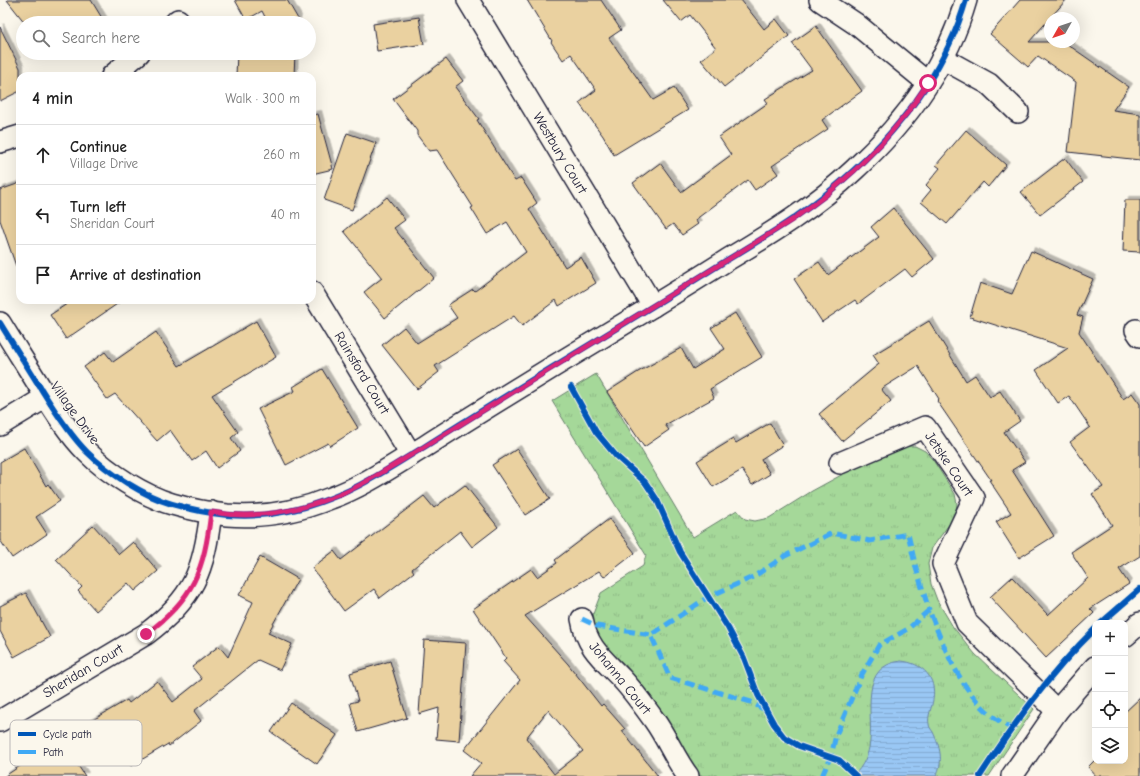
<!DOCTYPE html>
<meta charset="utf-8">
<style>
body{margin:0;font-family:"Comic Neue",sans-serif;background:#f6f6f6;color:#222}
.controls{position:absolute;right:12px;bottom:12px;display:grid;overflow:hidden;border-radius:8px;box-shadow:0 4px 16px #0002}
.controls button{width:36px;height:36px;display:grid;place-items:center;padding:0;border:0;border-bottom:1px solid #e0e0e0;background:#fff;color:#222;font:20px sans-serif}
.compass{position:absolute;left:1044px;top:12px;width:36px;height:36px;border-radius:50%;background:#fff;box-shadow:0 4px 16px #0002;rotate:230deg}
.stop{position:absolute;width:12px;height:12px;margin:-9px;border:3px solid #db2777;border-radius:50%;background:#fff}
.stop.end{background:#db2777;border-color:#fff;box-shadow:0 1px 4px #0008}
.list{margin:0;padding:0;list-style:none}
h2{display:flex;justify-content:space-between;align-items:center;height:52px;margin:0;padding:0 16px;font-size:17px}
h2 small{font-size:13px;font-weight:400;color:#767676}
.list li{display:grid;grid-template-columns:26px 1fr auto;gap:12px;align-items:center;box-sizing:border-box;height:60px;padding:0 16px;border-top:1px solid #e0e0e0}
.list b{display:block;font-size:15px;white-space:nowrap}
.list p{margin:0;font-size:13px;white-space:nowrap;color:#767676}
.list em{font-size:13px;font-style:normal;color:#767676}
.icon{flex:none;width:22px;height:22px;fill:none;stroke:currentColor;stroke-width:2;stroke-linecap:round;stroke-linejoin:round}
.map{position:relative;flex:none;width:1140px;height:776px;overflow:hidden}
.search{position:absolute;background:#fff;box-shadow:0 4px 16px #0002;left:16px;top:16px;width:300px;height:44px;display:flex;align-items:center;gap:10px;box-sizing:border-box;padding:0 14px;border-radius:22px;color:#767676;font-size:15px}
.panel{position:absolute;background:#fff;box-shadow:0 4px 16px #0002;left:16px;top:72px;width:300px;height:232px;border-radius:12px}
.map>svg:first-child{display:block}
.grass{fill:url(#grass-tufts);stroke:#647d6a}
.water{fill:url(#water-rules);stroke:#6985aa}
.building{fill:#ead1a0;stroke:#22223b;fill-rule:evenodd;filter:url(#shadow)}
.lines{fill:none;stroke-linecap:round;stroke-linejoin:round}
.minor-casing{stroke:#22223b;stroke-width:24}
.minor{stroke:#fbf7ec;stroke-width:21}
.quiet{stroke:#3fa9f5;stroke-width:5;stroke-dasharray:10 5;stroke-linecap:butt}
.cycleway-casing{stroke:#fbf7ec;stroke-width:8}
.cycleway{stroke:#0057b8;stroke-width:6}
.route{stroke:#db2777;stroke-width:5}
.labels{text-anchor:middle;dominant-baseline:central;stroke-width:3;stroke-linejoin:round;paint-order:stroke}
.street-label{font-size:14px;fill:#22223b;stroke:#fbf7ec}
.key{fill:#fbf7ec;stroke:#bab7b7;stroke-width:1}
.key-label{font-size:11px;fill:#22223b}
</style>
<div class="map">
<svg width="1140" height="776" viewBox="0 0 1140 776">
<defs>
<pattern id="grass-tufts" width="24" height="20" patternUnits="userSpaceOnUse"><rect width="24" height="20" fill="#a5d899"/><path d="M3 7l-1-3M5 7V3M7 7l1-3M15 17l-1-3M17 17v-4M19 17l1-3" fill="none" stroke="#8eb985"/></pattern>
<pattern id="water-rules" width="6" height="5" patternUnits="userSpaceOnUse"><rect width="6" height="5" fill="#99c7f4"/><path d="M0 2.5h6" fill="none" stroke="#84abd2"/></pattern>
<filter id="shadow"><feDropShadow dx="3.5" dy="-3.5" stdDeviation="0" flood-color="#0004"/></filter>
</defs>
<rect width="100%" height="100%" fill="#fbf7ec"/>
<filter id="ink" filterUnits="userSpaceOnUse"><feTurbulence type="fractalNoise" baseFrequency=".025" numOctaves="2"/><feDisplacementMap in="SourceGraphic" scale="8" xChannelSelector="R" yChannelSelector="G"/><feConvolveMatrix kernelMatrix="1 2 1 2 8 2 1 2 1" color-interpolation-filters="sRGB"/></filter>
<g filter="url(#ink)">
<path class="grass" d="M596,374L693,537L737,510L745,519L755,521L769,518L812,491L887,450L901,446H915L925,451L933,460L955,494L957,504L955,516L932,548L928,564L931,584L937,600L953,627L975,654L1034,709L989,776H698L605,648L593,627V614L601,593L643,566L646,555L552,401Z"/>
<path class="water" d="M901,661C922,663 937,677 933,700C932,707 927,717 929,724C929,727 931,729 933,732C940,747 944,761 936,776H853C863,767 869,754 870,741C873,711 859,666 901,661Z"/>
<g class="building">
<path d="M7,0H91L105,23H25Z"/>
<path d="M235,0H287L298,19L297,23H268L262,11L246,20Z"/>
<path d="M527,0H601L621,30L609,38L653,100L674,88L688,110L614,155L603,136L579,103L596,90L571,54L563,60L551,42L552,41Z"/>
<path d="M663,0H741L764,29L776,19L789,36L724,87L701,60L716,48L690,15L681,22Z"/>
<path d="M1020,0H1066L1029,42H1064L1129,87L1113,110L1140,114V160L1068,152L1076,82L1038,56L1028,67L990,34Z"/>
<path d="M419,17L424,44L377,51L373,24Z"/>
<path d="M816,26L862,91L822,120L828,129L772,166L778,174L755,190L748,180L695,220L698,224L682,235L673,224L666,229L633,183L660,163L681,192L731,155L719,137L768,103L765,99L812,70L792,43Z"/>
<path d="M0,27L20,68V91L0,101Z"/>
<path d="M237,53H295L294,76H236Z"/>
<path d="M446,59L463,81L455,87L479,119L477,120L515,181L521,178L537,203L529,209L565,267L581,257L596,283L559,306L556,300L522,326L514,316L435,366L439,372L417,389L382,345L404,327L417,343L457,318L448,305L473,289L475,291L526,252L507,222L487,234L471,208L473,207L437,150L429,151L417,135V131L393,99Z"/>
<path d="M318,114L333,169L312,174V115Z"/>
<path d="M966,130L1006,165L988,187L983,182L947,224L921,202L931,190L926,185L940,168L936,165Z"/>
<path d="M347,133L376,143L352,210L324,200Z"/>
<path d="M1065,158L1083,182L1040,215L1021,192Z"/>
<path d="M20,183V269H17L0,220V190Z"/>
<path d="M387,197L405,220L394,228L434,278L385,318L364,292L382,278L344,231Z"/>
<path d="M1125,200H1140V252L1123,251Z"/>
<path d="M893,208L934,259L912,277L905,269L858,304L855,300L822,322L794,279L819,262L828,275L879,237L871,227Z"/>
<path d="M1031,251L1093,279L1077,315L1083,317L1079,332L1123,399L1132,393L1140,404V556L1119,569L1129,584L1090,609L1094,613L1046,658L990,597L1012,577L1048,615L1088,578L1071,552L1112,525L1092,494L1103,487L1070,442L1090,427L1069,396L1058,403L1036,370L1068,348L970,317L980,283L1012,294Z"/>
<path d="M73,300H123L66,339L50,315Z"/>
<path d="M735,313L762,357L710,389L714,398L665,425L669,430L644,447L607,392L638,372L681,348L693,369L725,349L711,328Z"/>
<path d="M256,321L276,357L212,395L238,432L231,438L240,451L217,468L206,451L192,461L170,430L157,441L115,394L107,399L84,367L105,352L113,362L156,332L179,366Z"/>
<path d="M929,321L966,381L975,375L990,397L1000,391L1020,421L1004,432L1025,462L1012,470L1054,536L1019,558L996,522L1011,513L989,480H991L937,401L939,399L918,366L881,389L891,401L842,441L819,414L879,364L873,355Z"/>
<path d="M322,369L358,428L330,446L328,443L286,465L258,409L295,391L293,387Z"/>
<path d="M770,423L783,445L761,459L770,474L752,485L742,470L713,487L697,461L733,439L736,443Z"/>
<path d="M24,448L46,486L48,484L60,501L36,517L47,534L12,558L0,540V462Z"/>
<path d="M517,449L550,499L525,515L492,465Z"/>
<path d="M465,485L498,527L472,547L460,531L412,569L414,572L380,598L374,589L344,611L312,568L334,551L341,560L424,496L434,508Z"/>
<path d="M609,519L635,553L604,577L599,571L525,616L568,664L601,706L603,704L625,729L622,731L658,776H470L481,763L464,750L520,680L503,661L506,658L473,609L531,569L537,577L557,563L555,560ZM548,710L583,751L554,774L526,738Z"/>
<path d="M93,525L119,554L133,542L158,571L135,591L128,583L96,611L78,591L82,587L56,559Z"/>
<path d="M260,557L298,579L268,633L292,644L280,670L258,660L194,711L201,721L169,746L168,744L131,766L115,740L77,764L85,776H5L32,758L31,756L73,729L74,731L127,700L129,703L157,681L173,702L202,679L192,667L219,646L228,657L253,602L239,595Z"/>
<path d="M26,593L50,637L14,657L0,631V606Z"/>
<path d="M424,640L466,643L459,741L436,739L439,708L419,714Z"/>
<path d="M390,661L407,718L358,732L350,703L358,701L350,673Z"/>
<path d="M1140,698V776H1096L1088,767L1095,760L1125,761V712Z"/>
<path d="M291,703L337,735L317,764L271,732Z"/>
</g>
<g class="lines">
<defs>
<g id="minor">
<path d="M468,0L653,306"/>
<path d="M820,0L856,24L928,83"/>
<path d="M175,23L178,20"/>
<path d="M942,58L989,84L1018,112"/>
<path d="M112,76L139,53"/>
<path d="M0,142L20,136"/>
<path d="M312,292L411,455"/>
<path d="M0,323C14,346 29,369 43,392C56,413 70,435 87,452C108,473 144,496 172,504C189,509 209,513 227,515C262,518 299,511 331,498C364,486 394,465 424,447C466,420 509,394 551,368C610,332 669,297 727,260C772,233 816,206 854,170C904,124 947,66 966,0"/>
<path d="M1136,330L1140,336"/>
<path d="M0,425L46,397"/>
<path d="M840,463L925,427L974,498L943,564L967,623L1057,711"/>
<path d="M582,619C587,648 603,659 622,679C634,692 644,706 654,720C667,738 675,759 688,776"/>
<path d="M1125,636L1140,623"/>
<path d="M0,721L146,634C194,598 204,571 211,512"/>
<path d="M1012,776L1057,711L1095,667"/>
</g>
</defs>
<use href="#minor" class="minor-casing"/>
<use href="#minor" class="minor"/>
<g class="quiet">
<path d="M582,619L597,626L651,635"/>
<path d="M765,710L751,702L670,678L651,635L708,597L753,577L785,556L832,533L870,541L908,534L916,568L929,610"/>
<path d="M822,776L831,756L836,735L861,676L879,645L908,629L929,610C947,655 966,705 1011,728"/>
</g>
<defs>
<g id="cycleway">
<path d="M0,323C14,346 29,369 43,392C56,413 70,435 87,452C108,473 144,496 172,504C189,509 209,513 227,515C262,518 299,511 331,498C364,486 394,465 424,447C466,420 509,394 551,368C610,332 669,297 727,260C772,233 816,206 854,170C904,124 947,66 966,0"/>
<path d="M571,387L596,432L616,456L645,482L657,500L680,552L728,628L744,658L758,695L774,724L784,737L799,746L839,760L856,776"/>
<path d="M1101,623L1140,589"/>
<path d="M980,776C1014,724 1050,673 1095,629"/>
</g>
</defs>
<use href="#cycleway" class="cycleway-casing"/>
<use href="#cycleway" class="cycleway"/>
</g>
</g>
<g class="lines" filter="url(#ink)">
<path class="route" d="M146,634C194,598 204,571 211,512C252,519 292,513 331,498C359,488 385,470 411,455L792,220L825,196L855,170L882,143L908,112L928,83"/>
</g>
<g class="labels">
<g class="street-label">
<text transform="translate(560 153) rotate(59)">Westbury Court</text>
<text transform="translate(362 373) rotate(59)">Rainsford Court</text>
<text transform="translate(75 413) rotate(54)">Village Drive</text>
<text transform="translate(949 464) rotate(56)">Jetske Court</text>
<text transform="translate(83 671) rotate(-31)">Sheridan Court</text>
<text transform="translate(620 678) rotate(51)">Johanna Court</text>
</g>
</g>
<rect x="10" y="720" width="132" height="46" rx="6" class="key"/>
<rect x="18" y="732" width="18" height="4" fill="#0057b8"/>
<rect x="18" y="750" width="18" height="4" fill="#3fa9f5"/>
<g class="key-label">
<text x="43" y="738">Cycle path</text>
<text x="43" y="756">Path</text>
</g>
</svg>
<div class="controls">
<button>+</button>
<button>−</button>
<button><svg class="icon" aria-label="locate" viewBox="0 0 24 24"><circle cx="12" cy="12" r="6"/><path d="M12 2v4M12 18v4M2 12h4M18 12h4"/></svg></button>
<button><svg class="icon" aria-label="layers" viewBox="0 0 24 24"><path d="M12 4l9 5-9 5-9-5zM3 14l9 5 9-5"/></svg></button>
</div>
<svg class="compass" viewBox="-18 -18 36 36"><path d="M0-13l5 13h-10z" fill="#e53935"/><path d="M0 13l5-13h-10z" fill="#767676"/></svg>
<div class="stop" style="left:928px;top:83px"></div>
<div class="stop end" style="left:146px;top:634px"></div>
<div class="search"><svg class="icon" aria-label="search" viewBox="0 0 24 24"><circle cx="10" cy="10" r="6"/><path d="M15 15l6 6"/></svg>Search here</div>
<section class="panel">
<h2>4 min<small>Walk · 300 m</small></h2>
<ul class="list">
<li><svg class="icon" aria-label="ahead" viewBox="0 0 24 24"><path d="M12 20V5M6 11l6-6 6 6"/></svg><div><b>Continue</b><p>Village Drive</p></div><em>260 m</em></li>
<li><svg class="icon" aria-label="left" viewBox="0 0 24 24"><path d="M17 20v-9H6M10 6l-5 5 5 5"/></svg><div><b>Turn left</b><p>Sheridan Court</p></div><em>40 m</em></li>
<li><svg class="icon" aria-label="arrive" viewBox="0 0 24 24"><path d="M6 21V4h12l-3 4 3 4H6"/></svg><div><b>Arrive at destination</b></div></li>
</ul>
</section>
</div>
